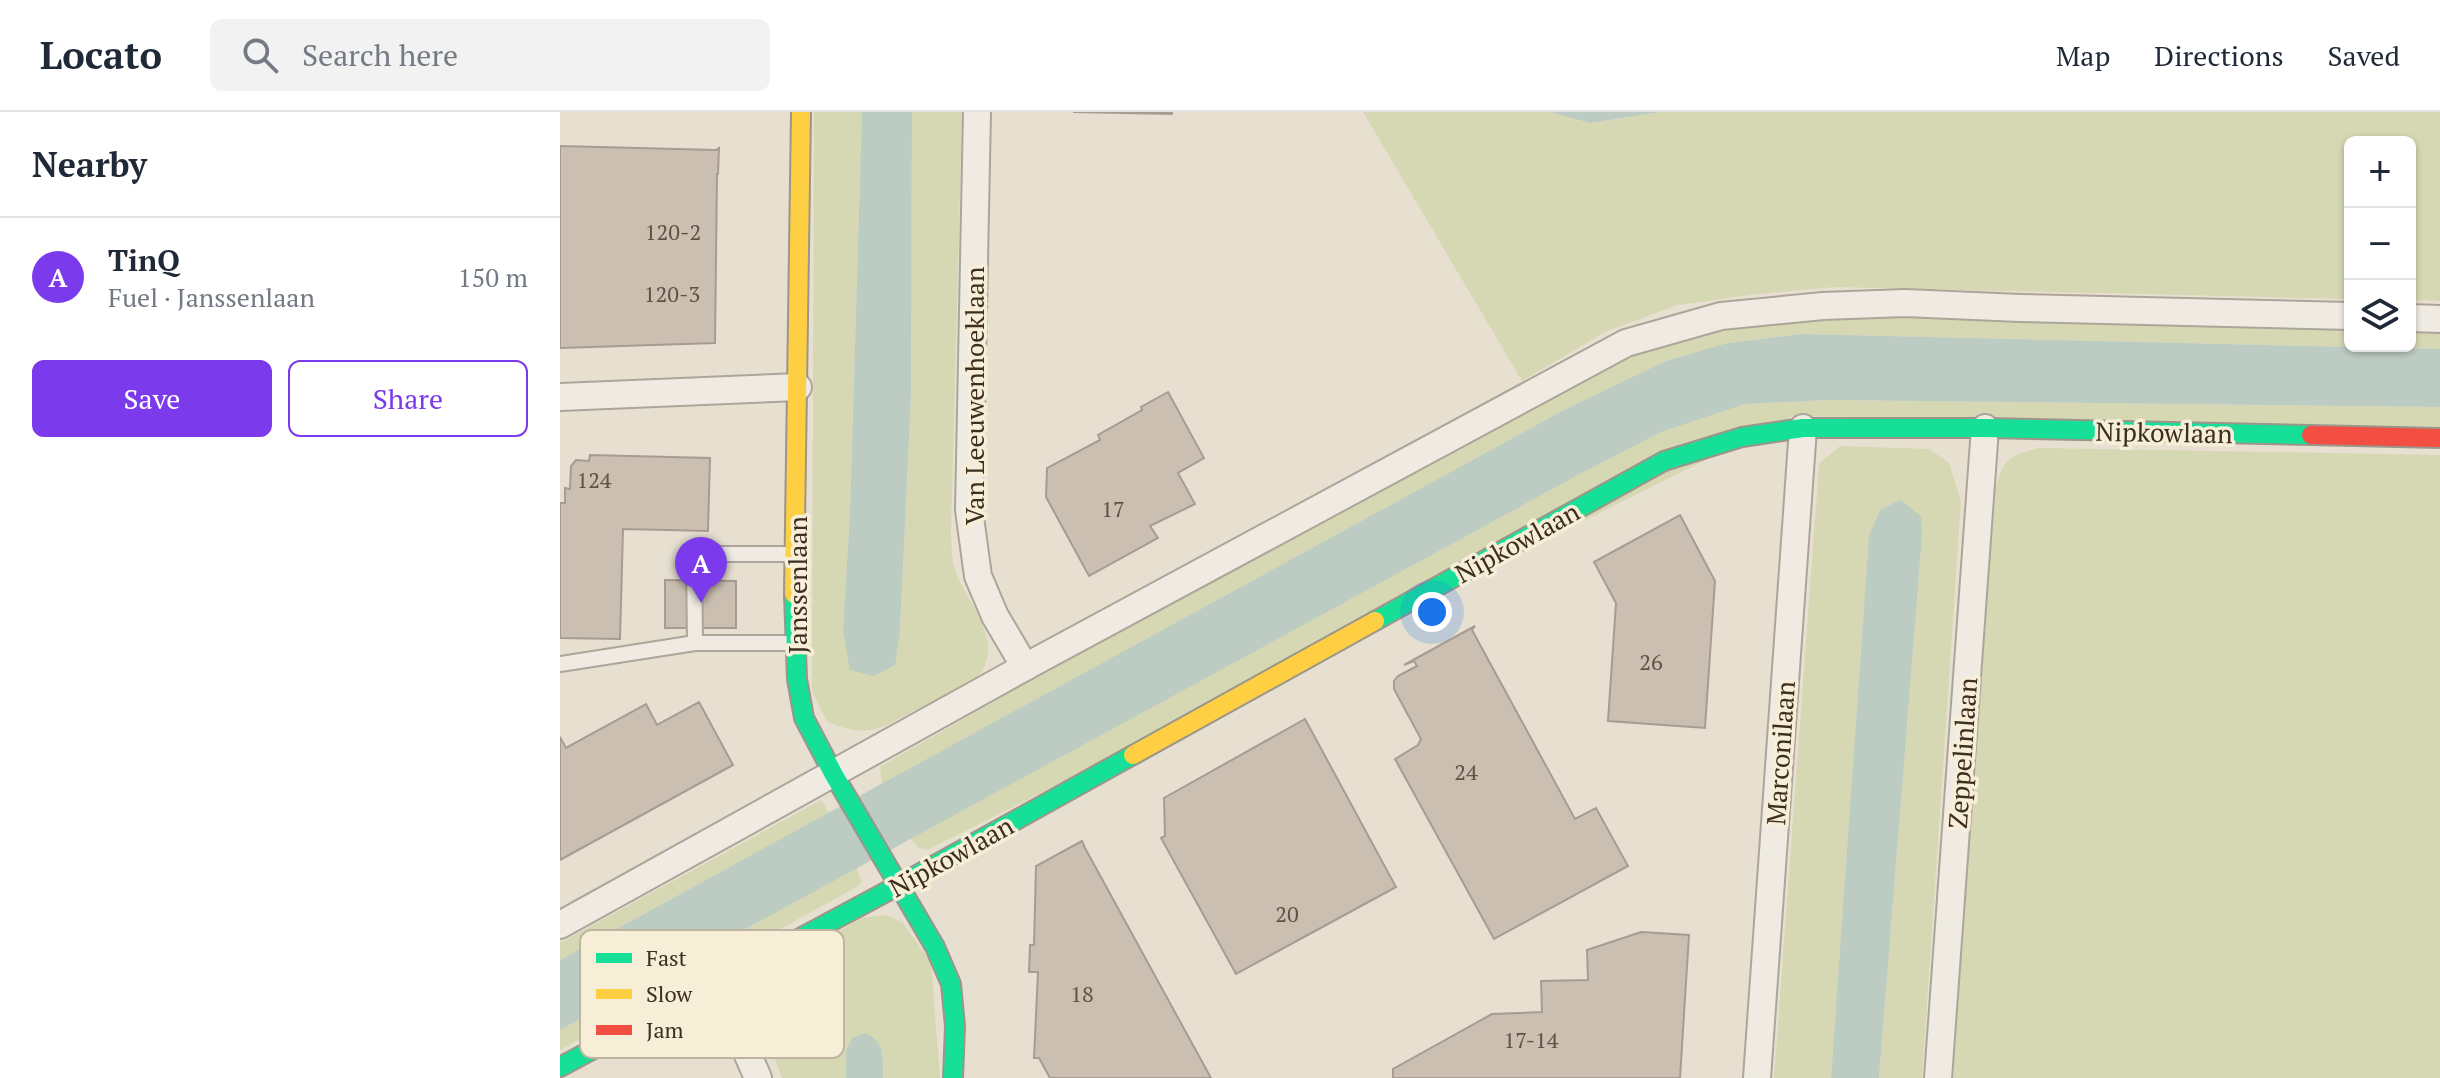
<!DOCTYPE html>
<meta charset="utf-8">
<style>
body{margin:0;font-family:"PT Serif",serif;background:#f2f2f3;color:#1f2937}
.controls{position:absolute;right:24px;top:24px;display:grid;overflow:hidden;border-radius:12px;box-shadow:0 2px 6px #0004}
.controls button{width:72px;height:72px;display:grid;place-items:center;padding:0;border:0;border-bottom:2px solid #e0e1e3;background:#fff;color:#1f2937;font:40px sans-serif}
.you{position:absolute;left:872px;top:500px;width:28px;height:28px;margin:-20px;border:6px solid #fff;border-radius:50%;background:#1a73e8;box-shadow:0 0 0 12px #1a73e833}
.badge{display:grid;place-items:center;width:52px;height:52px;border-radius:50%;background:#7c3aed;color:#fff;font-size:26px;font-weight:700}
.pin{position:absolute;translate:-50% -66px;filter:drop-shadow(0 2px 4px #0008)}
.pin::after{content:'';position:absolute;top:42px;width:28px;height:24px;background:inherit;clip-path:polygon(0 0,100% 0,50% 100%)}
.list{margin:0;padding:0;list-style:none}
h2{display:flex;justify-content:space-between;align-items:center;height:104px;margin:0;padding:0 32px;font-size:34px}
h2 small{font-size:26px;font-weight:400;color:#747a83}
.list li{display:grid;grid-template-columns:52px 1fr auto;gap:24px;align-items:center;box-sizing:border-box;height:120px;padding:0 32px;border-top:2px solid #e0e1e3}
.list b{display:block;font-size:30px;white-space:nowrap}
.list p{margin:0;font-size:26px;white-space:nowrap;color:#747a83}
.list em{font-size:26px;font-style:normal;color:#747a83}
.actions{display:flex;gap:16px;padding:24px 32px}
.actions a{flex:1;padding:18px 0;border:2px solid #7c3aed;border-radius:12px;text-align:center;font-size:28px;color:#7c3aed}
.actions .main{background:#7c3aed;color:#fff}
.icon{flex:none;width:44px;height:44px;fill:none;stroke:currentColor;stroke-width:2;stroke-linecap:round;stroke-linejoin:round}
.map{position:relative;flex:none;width:1880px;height:966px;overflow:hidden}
header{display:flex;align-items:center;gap:48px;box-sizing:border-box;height:112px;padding:0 40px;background:#fff;border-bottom:2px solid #e0e1e3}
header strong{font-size:38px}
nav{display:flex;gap:44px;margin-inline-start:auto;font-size:28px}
.search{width:560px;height:72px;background:#f2f2f3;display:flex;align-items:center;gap:20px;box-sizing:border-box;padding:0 28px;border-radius:12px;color:#747a83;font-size:30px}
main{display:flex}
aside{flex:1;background:#fff}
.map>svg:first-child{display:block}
.green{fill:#d6d7b3}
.water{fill:#bcccc2}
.building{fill:#cbbfb2;stroke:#a89c90;stroke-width:2}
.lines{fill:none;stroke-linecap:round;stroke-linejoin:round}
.lane-casing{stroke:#ada599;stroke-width:18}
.street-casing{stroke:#ada599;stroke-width:30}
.fast-casing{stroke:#9c958a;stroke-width:22}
.slow-casing{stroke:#9c958a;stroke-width:22}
.jam-casing{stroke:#9c958a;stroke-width:22}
.lane{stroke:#efebe3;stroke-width:14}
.street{stroke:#efebe3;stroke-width:26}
.fast{stroke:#16e098;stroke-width:18}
.slow{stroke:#ffcf43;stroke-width:18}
.jam{stroke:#f24e42;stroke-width:18}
.labels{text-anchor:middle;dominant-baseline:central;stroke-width:7;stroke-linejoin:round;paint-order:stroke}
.number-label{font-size:22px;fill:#605244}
.street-label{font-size:26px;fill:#3d2e20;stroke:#f7eed8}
.key{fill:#f7eed8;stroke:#bfb4a1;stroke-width:2}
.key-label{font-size:22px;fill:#3d2e20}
</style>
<header>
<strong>Locato</strong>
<div class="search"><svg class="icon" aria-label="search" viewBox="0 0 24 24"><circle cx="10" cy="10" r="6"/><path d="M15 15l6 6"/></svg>Search here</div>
<nav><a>Map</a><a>Directions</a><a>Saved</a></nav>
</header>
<main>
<aside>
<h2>Nearby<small></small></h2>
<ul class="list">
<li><span class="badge">A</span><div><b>TinQ</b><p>Fuel · Janssenlaan</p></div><em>150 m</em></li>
</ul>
<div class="actions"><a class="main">Save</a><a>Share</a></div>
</aside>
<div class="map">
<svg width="1880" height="966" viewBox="0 0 1880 966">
<rect width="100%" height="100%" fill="#e7e0d1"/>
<g class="green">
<path d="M254,0H302L290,401L283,518H340L351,283L352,0H402L391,421C392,433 391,447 395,458C405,489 444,525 421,560C413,573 373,589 358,597C317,617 312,627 267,610L252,579Z"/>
<path d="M803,0H990L1030,11L1100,0H1880V189L1850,188V30H1790V187L1275,175L1198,182L1118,193L1047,219L962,269Z"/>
<path d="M1319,204L1790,217V234H1850V219L1880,220V237L1241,222L1168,231L1004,298L322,672L320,655L471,568L1060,248L1138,219L1227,205Z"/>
<path d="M1267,288L1880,295V315L1233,304L367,738L359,736L350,726L1020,362L1101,320L1185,292Z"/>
<path d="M1280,334L1369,337L1389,351L1401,389L1362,966H1319L1362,424L1309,423L1271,966H1214L1259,352Z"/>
<path d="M1480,336L1880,343V966H1392L1433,384C1444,348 1443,345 1480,336Z"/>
<path d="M261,688L269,701L0,848V831Z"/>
<path d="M296,756L302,770L293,777L0,938V918Z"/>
<path d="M326,803L342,810L371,850L380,966H323V939L286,940V966H222L206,924L196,909L194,888L200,868L301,806Z"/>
</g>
<g class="water">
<path d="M302,0H352L351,283L340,518L335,553L314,564L290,558L283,518L290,401Z"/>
<path d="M990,0H1100L1030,11Z"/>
<path d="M1241,222L1880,237V295L1267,288L1185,292L1101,320L1020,362L0,918V848L1004,298L1106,249L1168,231Z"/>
<path d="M1341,388L1361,405L1362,424L1319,966H1271L1309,423L1321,397Z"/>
<path d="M306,921C326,931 323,946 323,966H286V940L292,926Z"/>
</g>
<g class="building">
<path d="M513,0H612V2Z"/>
<path d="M0,34L156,38L159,36L158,62H157L155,231L0,236Z"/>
<path d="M608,280L644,346L618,361L635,392L590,414L598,426L529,464L486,385L487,356L540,328L538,323L582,298L581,295Z"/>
<path d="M30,343L150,346L148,419L63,417L60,527L0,526V391H5V376L10,377L11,354L16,348L29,349Z"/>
<path d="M1120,403L1155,469L1145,616L1048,609L1056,491L1034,450Z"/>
<path d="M105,468L176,469V516H105Z"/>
<path d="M915,514L912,518L1015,707L1036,696L1068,754L934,827L835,647L858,633L861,627L834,577V569L838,564L857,554L854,549L844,553Z"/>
<path d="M139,590L173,653L0,748V625L6,636L86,592L97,613Z"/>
<path d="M745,607L836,775L676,862L601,726L605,724L604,686Z"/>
<path d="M522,729L525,736L651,966H490L479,946H474L478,860H469L470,833H474L476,754Z"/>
<path d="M1081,820L1129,823L1120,966H833V957L932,902L982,900L981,869L1028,868L1027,838Z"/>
</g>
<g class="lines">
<defs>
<g id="lane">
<path d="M135,531L134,442H235"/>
<path d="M0,552L135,531H234"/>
</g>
<g id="street">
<path d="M417,0L409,398L418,464L435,504L465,555"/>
<path d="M1850,206L1880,207"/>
<path d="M0,285L238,275"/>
<path d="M0,813L465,555L1066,231L1161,204L1263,194L1345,191L1460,196L1790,204"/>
<path d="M156,870L198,966"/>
<path d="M1197,966L1243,316"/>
<path d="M1378,966L1425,316"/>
</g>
<g id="fast">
<path d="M234,482L237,567L244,606L274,663L375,835L391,872L395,914L393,966"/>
<path d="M815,509L1104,349L1182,325L1243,316H1425L1751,323"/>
<path d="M0,955L339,773L573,643"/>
</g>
<g id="slow">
<path d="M234,482L241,0"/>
<path d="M573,643L815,509"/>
</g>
<path id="jam" d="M1751,323L1880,326"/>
</defs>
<use href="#lane" class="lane-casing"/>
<use href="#street" class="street-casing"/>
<use href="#fast" class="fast-casing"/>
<use href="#slow" class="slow-casing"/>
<use href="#jam" class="jam-casing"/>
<use href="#lane" class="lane"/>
<use href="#street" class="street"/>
<use href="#fast" class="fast"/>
<use href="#slow" class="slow"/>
<use href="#jam" class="jam"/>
</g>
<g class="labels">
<g class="number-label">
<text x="113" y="119">120-2</text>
<text x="112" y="181">120-3</text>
<text x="34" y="367">124</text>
<text x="553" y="396">17</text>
<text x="1091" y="549">26</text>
<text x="906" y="659">24</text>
<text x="727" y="801">20</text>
<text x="522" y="881">18</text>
<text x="971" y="927">17-14</text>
</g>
<g class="street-label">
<text transform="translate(414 284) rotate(-90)">Van Leeuwenhoeklaan</text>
<text transform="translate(1604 320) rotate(1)">Nipkowlaan</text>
<text transform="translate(957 430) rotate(-29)">Nipkowlaan</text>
<text transform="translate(237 473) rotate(-90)">Janssenlaan</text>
<text transform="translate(1220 641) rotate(-86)">Marconilaan</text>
<text transform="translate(1402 641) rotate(-86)">Zeppelinlaan</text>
<text transform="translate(391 744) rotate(-29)">Nipkowlaan</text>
</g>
</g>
<rect x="20" y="818" width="264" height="128" rx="12" class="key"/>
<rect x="36" y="841" width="36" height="10" fill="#16e098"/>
<rect x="36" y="877" width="36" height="10" fill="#ffcf43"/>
<rect x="36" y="913" width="36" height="10" fill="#f24e42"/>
<g class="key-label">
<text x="86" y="854">Fast</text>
<text x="86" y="890">Slow</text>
<text x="86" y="926">Jam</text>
</g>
</svg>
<div class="controls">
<button>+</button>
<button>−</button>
<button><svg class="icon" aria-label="layers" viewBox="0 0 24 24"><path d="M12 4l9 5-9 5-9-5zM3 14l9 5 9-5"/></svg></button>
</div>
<div class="you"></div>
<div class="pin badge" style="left:141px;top:491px">A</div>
</div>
</main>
